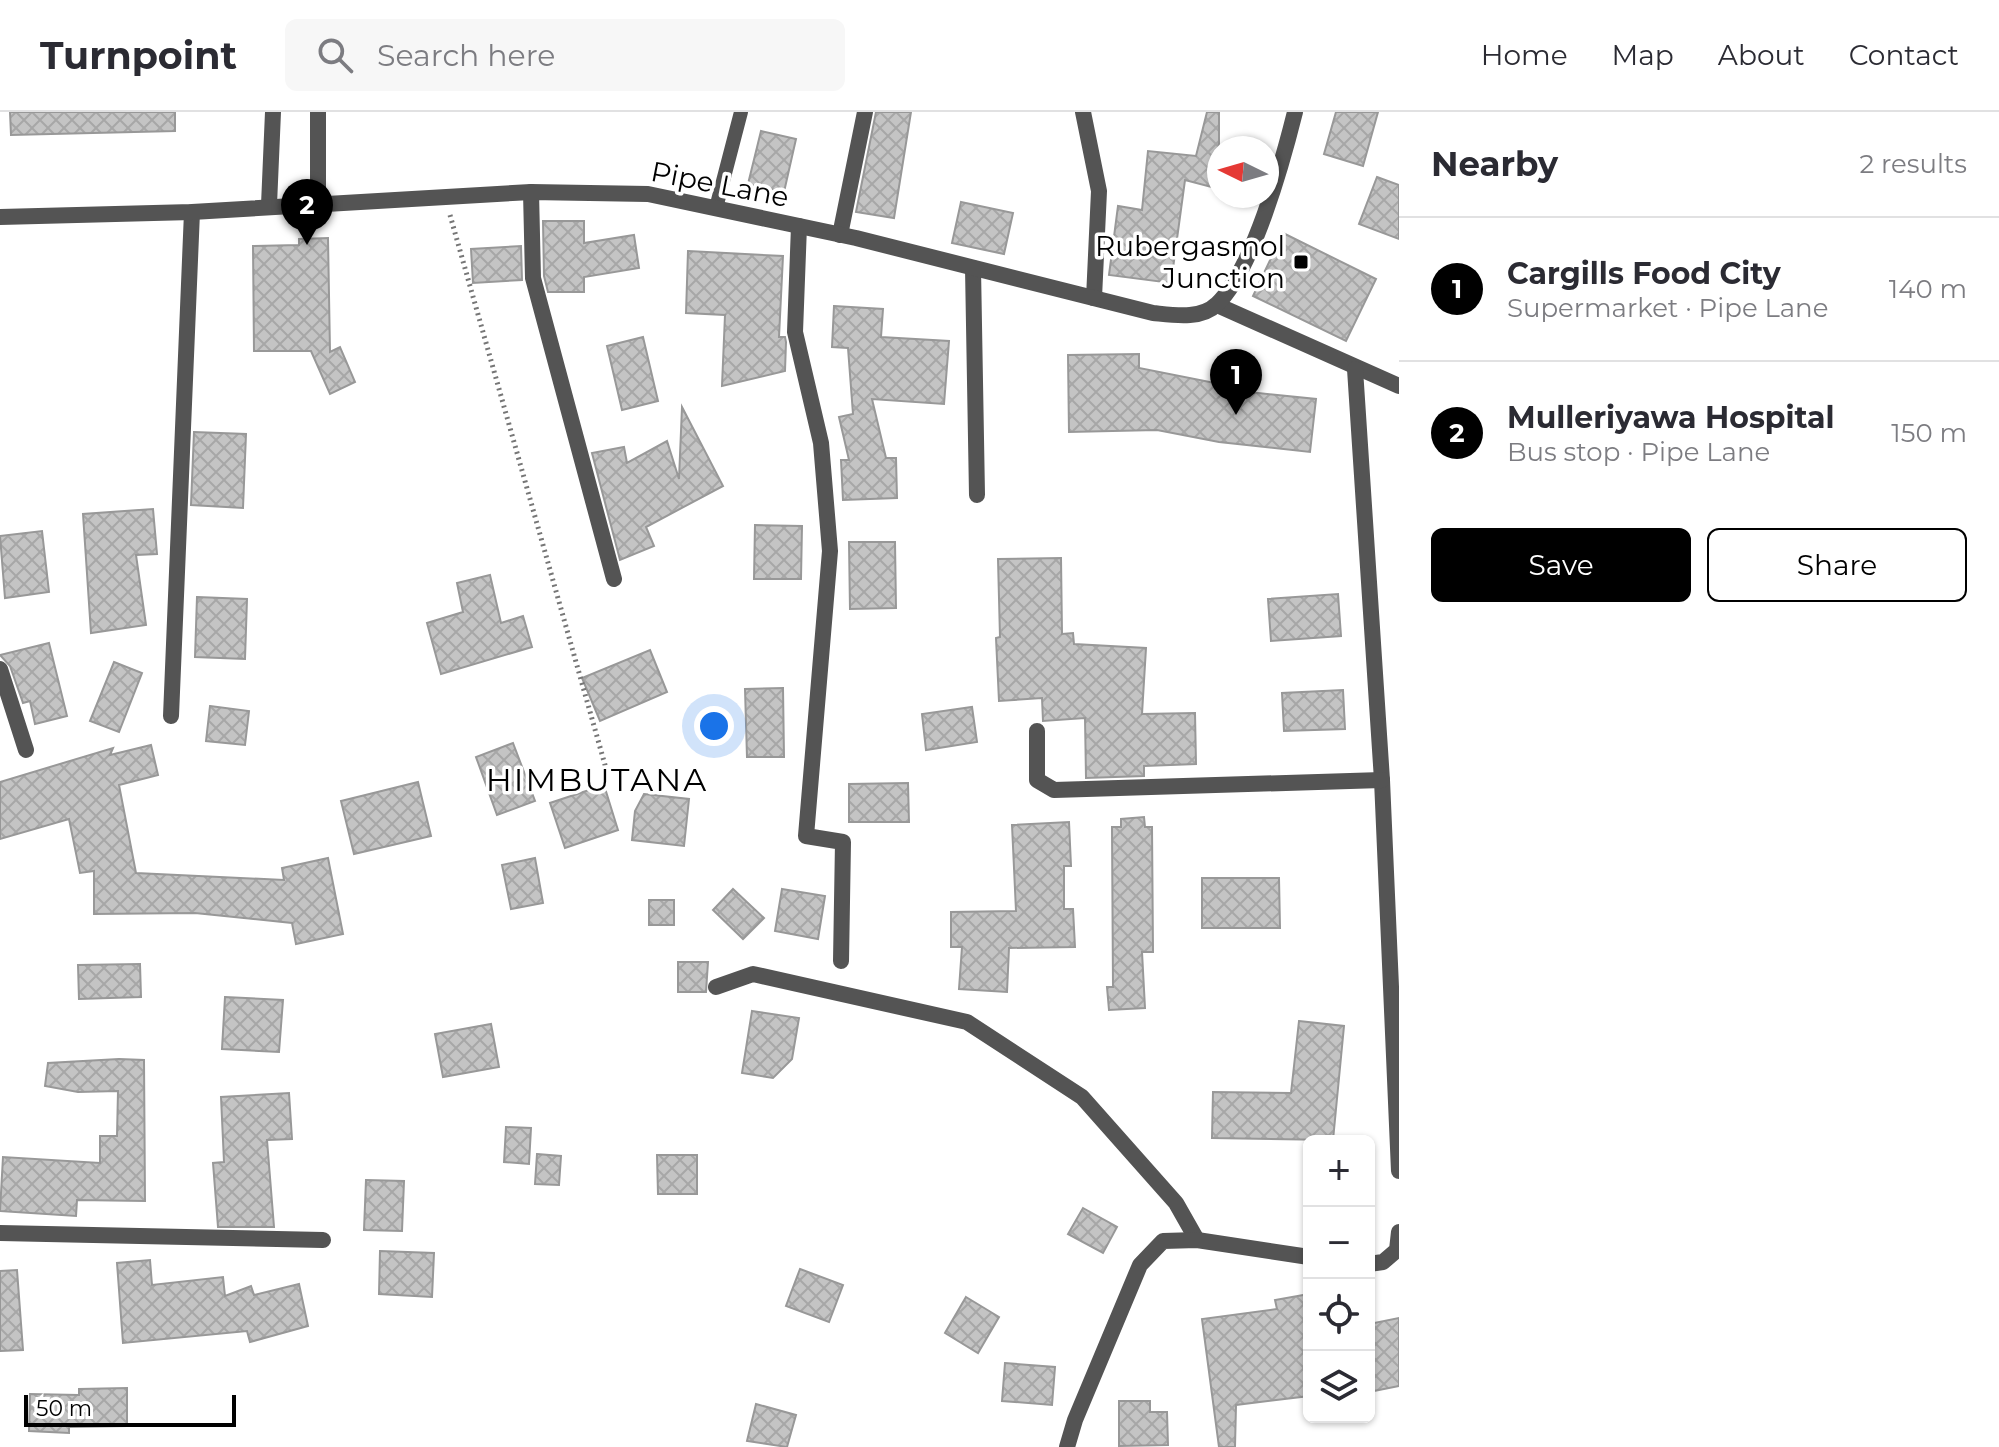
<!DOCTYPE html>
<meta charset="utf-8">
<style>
body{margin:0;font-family:Montserrat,sans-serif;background:#f7f7f7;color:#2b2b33}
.controls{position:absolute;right:24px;bottom:24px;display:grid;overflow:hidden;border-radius:12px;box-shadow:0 2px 6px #0004}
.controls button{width:72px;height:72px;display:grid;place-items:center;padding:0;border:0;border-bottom:2px solid #e1e1e2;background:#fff;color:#2b2b33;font:40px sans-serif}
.compass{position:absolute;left:1207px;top:24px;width:72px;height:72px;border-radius:50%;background:#fff;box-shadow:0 2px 6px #0004;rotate:275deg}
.scale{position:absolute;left:24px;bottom:20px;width:212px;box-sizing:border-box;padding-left:8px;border:4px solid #000;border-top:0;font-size:22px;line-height:28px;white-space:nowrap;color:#000;-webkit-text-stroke:6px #fff;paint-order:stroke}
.you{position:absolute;left:714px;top:614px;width:28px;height:28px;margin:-20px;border:6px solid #fff;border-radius:50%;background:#1a73e8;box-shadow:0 0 0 12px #1a73e833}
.badge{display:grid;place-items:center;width:52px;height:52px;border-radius:50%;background:#000;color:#fff;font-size:26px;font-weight:700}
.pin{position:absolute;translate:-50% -66px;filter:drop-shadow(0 2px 4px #0008)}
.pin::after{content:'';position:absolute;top:42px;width:28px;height:24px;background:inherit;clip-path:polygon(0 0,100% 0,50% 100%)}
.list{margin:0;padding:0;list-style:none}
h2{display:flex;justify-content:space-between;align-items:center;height:104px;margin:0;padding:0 32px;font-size:34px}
h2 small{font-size:26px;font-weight:400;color:#7c7c81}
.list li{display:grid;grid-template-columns:52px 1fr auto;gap:24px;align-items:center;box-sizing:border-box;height:144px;padding:0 32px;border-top:2px solid #e1e1e2}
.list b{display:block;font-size:30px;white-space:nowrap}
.list p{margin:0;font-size:26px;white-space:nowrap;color:#7c7c81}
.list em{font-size:26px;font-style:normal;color:#7c7c81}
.actions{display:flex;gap:16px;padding:24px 32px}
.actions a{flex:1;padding:18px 0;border:2px solid #000;border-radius:12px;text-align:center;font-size:28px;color:#000}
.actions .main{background:#000;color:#fff}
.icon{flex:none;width:44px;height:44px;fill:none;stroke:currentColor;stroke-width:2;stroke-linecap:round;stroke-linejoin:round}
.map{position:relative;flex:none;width:1399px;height:1335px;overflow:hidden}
header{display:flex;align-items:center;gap:48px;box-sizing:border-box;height:112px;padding:0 40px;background:#fff;border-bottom:2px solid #e1e1e2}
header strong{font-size:38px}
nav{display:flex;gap:44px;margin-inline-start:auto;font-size:28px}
.search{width:560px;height:72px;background:#f7f7f7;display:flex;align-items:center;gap:20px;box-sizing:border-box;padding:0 28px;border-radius:12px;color:#7c7c81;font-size:30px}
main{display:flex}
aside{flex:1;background:#fff}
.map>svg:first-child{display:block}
.building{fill:url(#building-cross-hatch);stroke:#989898;stroke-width:2}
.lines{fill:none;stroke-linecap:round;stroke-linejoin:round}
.path{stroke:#767676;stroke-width:5;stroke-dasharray:2 4;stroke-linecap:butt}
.service{stroke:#545454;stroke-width:14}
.minor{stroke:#545454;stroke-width:16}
.tertiary{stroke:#545454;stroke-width:16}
.poi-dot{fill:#000;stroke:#fff;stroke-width:3}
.labels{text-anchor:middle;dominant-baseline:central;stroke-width:7;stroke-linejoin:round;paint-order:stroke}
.street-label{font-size:28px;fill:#000;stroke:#fff}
.poi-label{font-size:28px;fill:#000;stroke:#fff;text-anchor:end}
.quarter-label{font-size:32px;letter-spacing:2px;fill:#000;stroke:#fff}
</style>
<header>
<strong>Turnpoint</strong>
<div class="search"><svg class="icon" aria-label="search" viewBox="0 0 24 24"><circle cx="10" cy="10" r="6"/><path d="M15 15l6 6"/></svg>Search here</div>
<nav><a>Home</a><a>Map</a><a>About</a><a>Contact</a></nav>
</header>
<main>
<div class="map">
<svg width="1399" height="1335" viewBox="0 0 1399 1335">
<defs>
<pattern id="building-cross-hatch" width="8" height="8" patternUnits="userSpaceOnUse" patternTransform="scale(2)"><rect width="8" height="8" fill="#c4c4c4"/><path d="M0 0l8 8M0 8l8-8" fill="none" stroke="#a7a7a7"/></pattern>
</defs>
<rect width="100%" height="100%" fill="#fff"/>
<g class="building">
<path d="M10,0H175V19L11,23Z"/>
<path d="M876,0H911L894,106L856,100Z"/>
<path d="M1207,0H1219V77L1185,68L1171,171L1109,163L1118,94L1142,98L1148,39L1196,44Z"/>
<path d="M1336,0H1378L1363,54L1324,42Z"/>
<path d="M761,19L796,27L784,80L748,72Z"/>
<path d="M1377,65L1399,73V127L1359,112Z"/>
<path d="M961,90L1013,101L1004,142L952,131Z"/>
<path d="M543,109H584V131L634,123L639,156L584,165V180H548L544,164Z"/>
<path d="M1283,121L1376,167L1346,229L1253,184Z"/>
<path d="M328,126L330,240L340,235L355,270L330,282L311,239H254L253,134L299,133V127Z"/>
<path d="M521,134L522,168L473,171L471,137Z"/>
<path d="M688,139L783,144L779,225H785L786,230L785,259L722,274L725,203L686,201Z"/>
<path d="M834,194L883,197L881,225L949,229L944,292L872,287L886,346H896L897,386L843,388L841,348H849L839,305L853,302L848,236L832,235Z"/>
<path d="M643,225L658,289L622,298L607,234Z"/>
<path d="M1139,242V256L1240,276L1239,279L1316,287L1310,340L1219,330L1157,318L1069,320L1068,243Z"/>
<path d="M682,295L723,374L646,415L654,434L620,448L592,341L624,335L627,351L667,329L679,367Z"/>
<path d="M194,320L246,322L243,396L191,393Z"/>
<path d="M153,397L157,442L136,443L146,513L91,521L83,402Z"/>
<path d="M755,413L802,414L801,467H754Z"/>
<path d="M42,419L49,480L5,486L0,424Z"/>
<path d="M849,430H895L896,496L850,497Z"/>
<path d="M1061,446L1062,522L1073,521L1074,532L1146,536L1142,602L1195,601L1196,652L1144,654V664L1086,666L1085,606L1043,609L1042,586L999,589L996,526L1000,525L998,447Z"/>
<path d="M490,463L501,511L523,504L532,535L441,562L427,511L463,500L457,471Z"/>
<path d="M1338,482L1341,524L1271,529L1268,487Z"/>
<path d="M197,485L247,487L245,547L195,545Z"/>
<path d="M49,531L67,604L35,612L30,589L23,591L10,554L0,543Z"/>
<path d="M650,538L667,580L600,609L582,566Z"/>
<path d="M114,550L142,561L119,620L90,609Z"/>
<path d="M783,576L784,645H747L745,577Z"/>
<path d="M1343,578L1345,617L1284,619L1282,581Z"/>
<path d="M210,594L249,599L245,633L206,629Z"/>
<path d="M972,595L977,630L926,638L922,602Z"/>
<path d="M513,631L535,689L497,703L476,645Z"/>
<path d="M151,633L158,663L119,673L136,761L284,768L282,756L328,746L343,822L296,832L292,811L195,801L94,802V759L80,761L69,707L0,727V670L113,636L110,643Z"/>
<path d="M418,670L431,724L354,742L341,689Z"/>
<path d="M908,671L909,710H849V672Z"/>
<path d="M604,673L618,718L565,736L550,691Z"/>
<path d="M644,682L689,687L684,734L632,728L635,699Z"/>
<path d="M1144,705L1145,715H1152L1153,840H1142L1145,896L1109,898L1107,875H1113L1112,715H1121V707Z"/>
<path d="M1069,710L1071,754H1064V797H1073L1075,835L1009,836L1007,880L959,877L962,835H951V800L1016,799L1012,713Z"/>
<path d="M535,746L543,791L511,797L502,753Z"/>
<path d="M1202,766H1279L1280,816H1202Z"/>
<path d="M733,777L764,806L743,827L713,798Z"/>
<path d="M782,777L825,784L818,827L775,819Z"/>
<rect x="649" y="788" width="25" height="25"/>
<path d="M678,850H708L706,880H678Z"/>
<path d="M140,852L141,885L79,887L78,853Z"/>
<path d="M225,885L283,888L279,940L222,937Z"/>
<path d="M752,899L799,906L792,947L773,966L742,961Z"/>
<path d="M1299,909L1344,914L1333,1028L1212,1026L1213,980L1291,981Z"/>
<path d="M491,912L499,955L443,965L435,922Z"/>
<path d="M119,947L144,948L145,1089L77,1088L76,1104L0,1099L3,1045L100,1051V1024H117L118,979L78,980L45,974L48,951Z"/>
<path d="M289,981L292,1027L267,1028L274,1115H218L213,1051L224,1050L221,985Z"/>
<path d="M506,1015L531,1016L529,1052L504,1050Z"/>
<path d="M537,1042L561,1044L559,1073L535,1072Z"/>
<path d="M657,1043H697V1082H658Z"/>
<path d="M366,1068L404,1069L402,1119L364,1118Z"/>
<path d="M1083,1096L1117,1115L1103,1141L1068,1122Z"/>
<path d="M380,1139L434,1141L432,1185L379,1182Z"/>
<path d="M150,1148L152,1173L223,1165L225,1184L251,1174L254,1183L299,1172L308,1214L250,1230L247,1219L123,1231L117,1151Z"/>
<path d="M800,1157L843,1173L829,1210L786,1194Z"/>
<path d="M17,1158L23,1238L0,1239V1159Z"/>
<path d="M1309,1182V1284L1236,1293L1235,1335H1219L1202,1207L1277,1197L1275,1188Z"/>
<path d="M966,1185L999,1205L978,1241L945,1221Z"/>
<path d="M1399,1206V1274L1369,1280V1212Z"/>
<path d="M1005,1251L1055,1255L1052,1293L1002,1289Z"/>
<path d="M127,1276V1314L69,1315V1321L29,1319L30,1282L79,1283V1277Z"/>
<path d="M1119,1289H1150V1300H1167L1168,1333L1119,1334Z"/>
<path d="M756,1292L796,1303L787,1335L747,1329Z"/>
</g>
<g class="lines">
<path class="path" d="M450,103L607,660"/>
<path class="service" d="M716,96L741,0"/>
<g class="minor">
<path d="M1083,0L1099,79L1094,186"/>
<path d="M531,80L533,166L614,467"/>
<path d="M318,90V0"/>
<path d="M269,93L273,0"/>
<path d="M799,114L795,220L821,331L830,439L806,724L843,730L841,849"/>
<path d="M840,123L865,0"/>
<path d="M973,156L977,383"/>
<path d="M1217,193L1399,274"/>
<path d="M1355,257L1382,668L1399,1059"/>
<path d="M0,557L26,638"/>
<path d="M171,604L192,100"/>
<path d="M1037,619V668L1054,678L1382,668"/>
<path d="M716,875L753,862L967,910L1082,985L1176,1091L1197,1128"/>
<path d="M0,1121L323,1128"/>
<path d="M1369,1152L1383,1150L1397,1138L1399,1120"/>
<path d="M1067,1335L1075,1308L1140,1153L1163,1129L1197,1128L1309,1145"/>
</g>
<path class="tertiary" d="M0,105L192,100L531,80L648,82L856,126L1153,201C1173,203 1201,208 1217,192C1253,158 1283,48 1295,0"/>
</g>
<rect class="poi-dot" x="1293" y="142" width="16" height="16" rx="4"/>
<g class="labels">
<g class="street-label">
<text transform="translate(720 72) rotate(11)">Pipe Lane</text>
</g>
<g class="poi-label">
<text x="1285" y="134">Rubergasmol<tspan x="1285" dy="32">Junction</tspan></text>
</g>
<g class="quarter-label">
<text x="597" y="667">HIMBUTANA</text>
</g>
</g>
</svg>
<div class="controls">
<button>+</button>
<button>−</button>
<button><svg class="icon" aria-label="locate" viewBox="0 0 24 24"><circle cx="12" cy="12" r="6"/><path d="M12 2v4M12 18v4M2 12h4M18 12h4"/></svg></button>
<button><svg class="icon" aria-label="layers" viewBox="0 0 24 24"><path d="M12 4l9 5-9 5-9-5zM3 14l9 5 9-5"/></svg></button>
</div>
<svg class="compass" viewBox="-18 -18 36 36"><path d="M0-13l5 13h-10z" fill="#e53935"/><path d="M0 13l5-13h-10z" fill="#7c7c81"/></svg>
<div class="scale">50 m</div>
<div class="you"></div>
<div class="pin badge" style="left:1236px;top:303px">1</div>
<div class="pin badge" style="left:307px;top:133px">2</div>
</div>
<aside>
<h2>Nearby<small>2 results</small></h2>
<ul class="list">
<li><span class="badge">1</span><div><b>Cargills Food City</b><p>Supermarket · Pipe Lane</p></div><em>140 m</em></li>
<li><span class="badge">2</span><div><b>Mulleriyawa Hospital</b><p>Bus stop · Pipe Lane</p></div><em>150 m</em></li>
</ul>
<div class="actions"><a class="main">Save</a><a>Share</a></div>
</aside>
</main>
